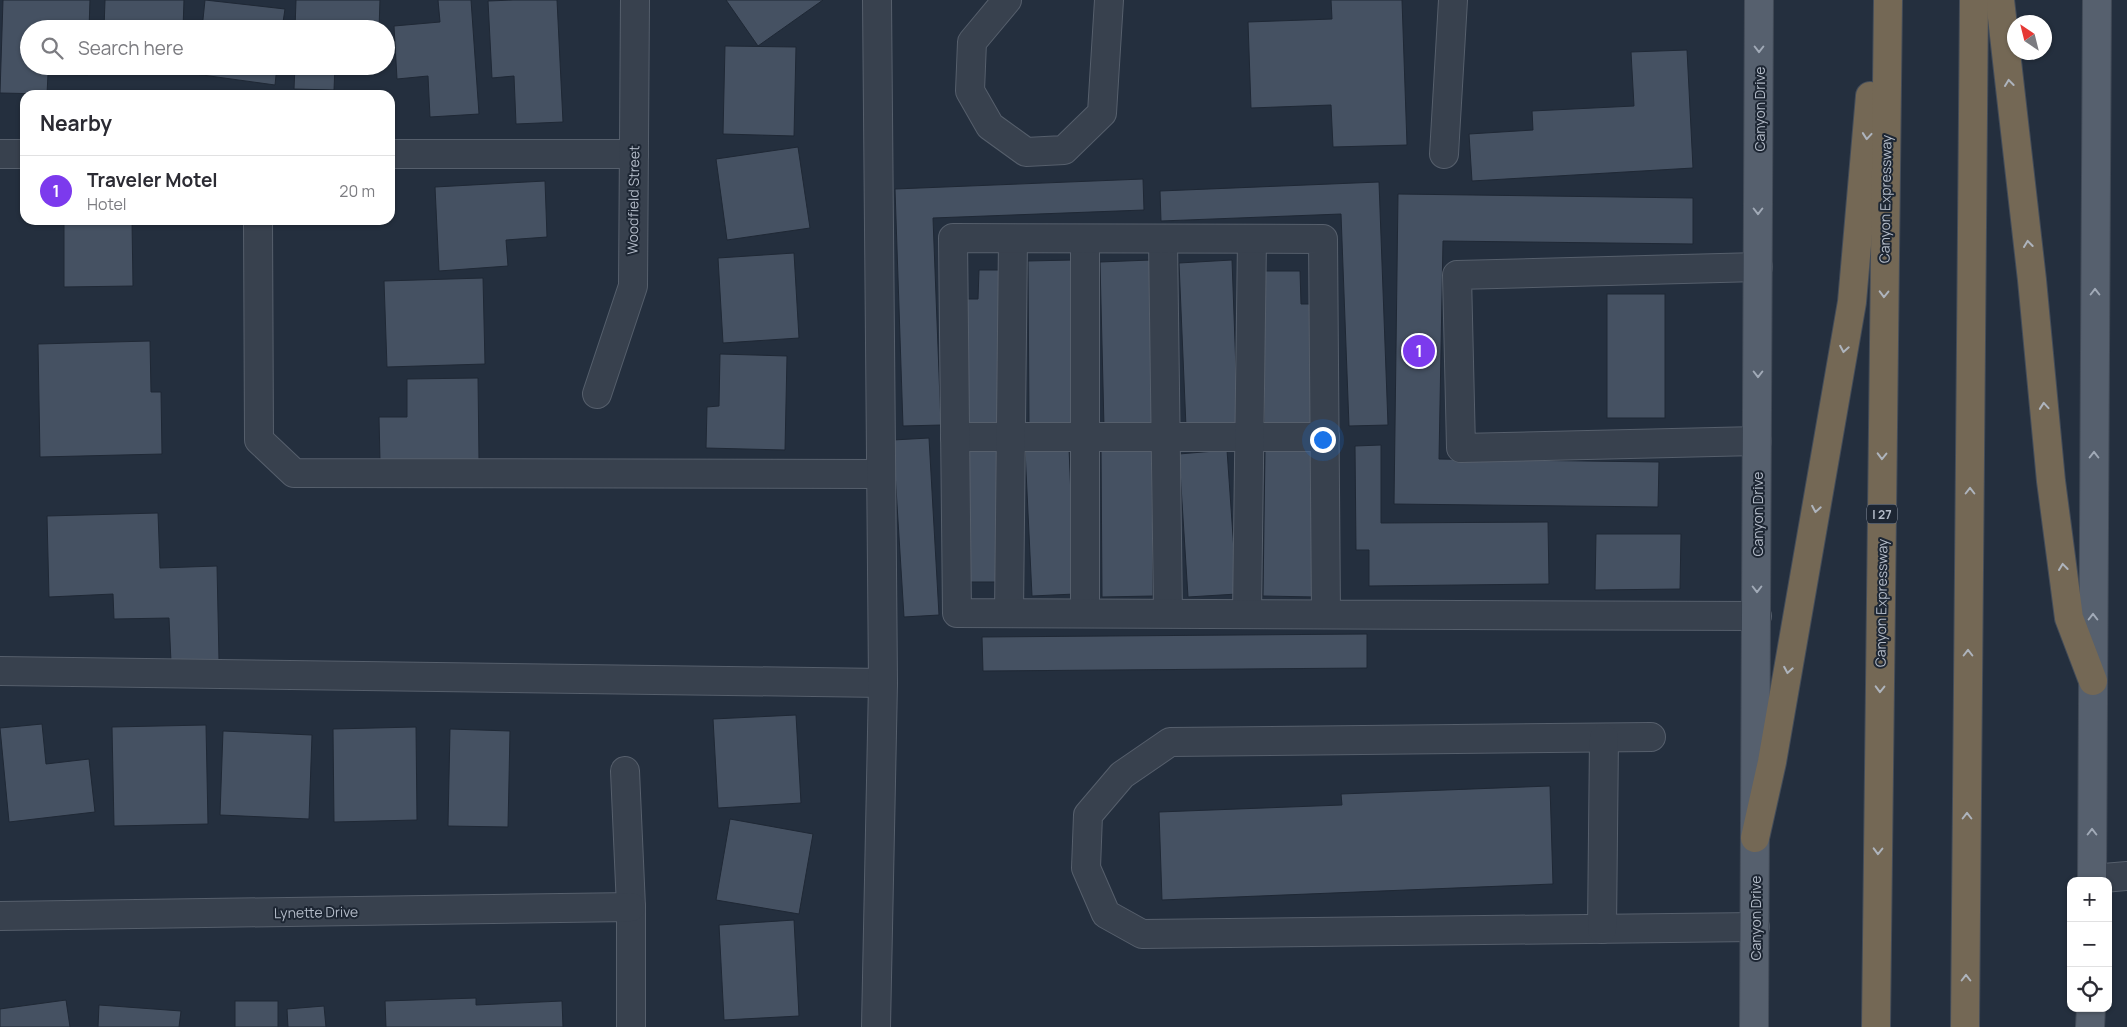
<!DOCTYPE html>
<meta charset="utf-8">
<style>
body{margin:0;font-family:Manrope,sans-serif;background:#f7f7f7;color:#2b2b33}
.controls{position:absolute;right:15px;bottom:15px;display:grid;overflow:hidden;border-radius:10px;box-shadow:0 1px 4px #0004}
.controls button{width:45px;height:45px;display:grid;place-items:center;padding:0;border:0;border-bottom:1px solid #e1e1e2;background:#fff;color:#2b2b33;font:25px sans-serif}
.compass{position:absolute;left:2007px;top:15px;width:45px;height:45px;border-radius:50%;background:#fff;box-shadow:0 1px 4px #0004;rotate:325deg}
.you{position:absolute;left:1322px;top:439px;width:18px;height:18px;margin:-12px;border:4px solid #fff;border-radius:50%;background:#1a73e8;box-shadow:0 0 0 8px #1a73e833}
.badge{display:grid;place-items:center;width:32px;height:32px;border-radius:50%;background:#7c3aed;color:#fff;font-size:16px;font-weight:700}
.pin{position:absolute;translate:-50% -50%;border:2px solid #fff;box-shadow:0 1px 5px #0006}
.list{margin:0;padding:0;list-style:none}
h2{display:flex;justify-content:space-between;align-items:center;height:65px;margin:0;padding:0 20px;font-size:21px}
h2 small{font-size:16px;font-weight:400;color:#7c7c81}
.list li{display:grid;grid-template-columns:32px 1fr auto;gap:15px;align-items:center;box-sizing:border-box;height:70px;padding:0 20px;border-top:1px solid #e1e1e2}
.list b{display:block;font-size:19px;white-space:nowrap}
.list p{margin:0;font-size:16px;white-space:nowrap;color:#7c7c81}
.list em{font-size:16px;font-style:normal;color:#7c7c81}
.icon{flex:none;width:28px;height:28px;fill:none;stroke:currentColor;stroke-width:2;stroke-linecap:round;stroke-linejoin:round}
.map{position:relative;flex:none;width:2127px;height:1027px;overflow:hidden}
.search{position:absolute;background:#fff;box-shadow:0 1px 4px #0004;left:20px;top:20px;width:375px;height:55px;display:flex;align-items:center;gap:12px;box-sizing:border-box;padding:0 18px;border-radius:28px;color:#7c7c81;font-size:19px}
.panel{position:absolute;background:#fff;box-shadow:0 1px 4px #0004;left:20px;top:90px;width:375px;height:135px;border-radius:15px}
.map>svg:first-child{display:block}
.building{fill:#455162;stroke:#1f2835}
.lines{fill:none;stroke-linecap:round;stroke-linejoin:round}
.minor-casing{stroke:#565f6c;stroke-width:30}
.major-casing{stroke:#414a57;stroke-width:30}
.highway-casing{stroke:#434c59;stroke-width:30}
.minor{stroke:#38414e;stroke-width:28}
.major{stroke:#56606e;stroke-width:28}
.highway{stroke:#746855;stroke-width:28}
.oneway{stroke:#a1aab7}
.oneway2{stroke:#aeb4bd}
.labels{text-anchor:middle;dominant-baseline:central;stroke-width:4;stroke-linejoin:round;paint-order:stroke}
.shield{fill:#1d2633;stroke:#878f9c;stroke-width:1}
.shield-label{font-size:12px;font-weight:bold;fill:#b4bcc9}
.street-label{font-size:14px;fill:#b4bcc9;stroke:#1d2633}
</style>
<div class="map">
<svg width="2127" height="1027" viewBox="0 0 2127 1027">
<rect width="100%" height="100%" fill="#242f3e"/>
<g class="building">
<path d="M3,0H90L89,29H29V66H88V75L48,74L47,94L0,93Z"/>
<path d="M105,0H184L183,29H104Z"/>
<path d="M205,0L285,9L282,29H202Z"/>
<path d="M296,0H380L379,29H295Z"/>
<path d="M438,0H471L479,114L430,117L428,76L397,79L394,26L440,22Z"/>
<path d="M513,0H557L563,122L516,124L514,76L492,78L488,1Z"/>
<path d="M726,0H823L758,46Z"/>
<path d="M1331,0H1402L1407,145L1333,147L1331,105L1251,108L1248,22L1332,19Z"/>
<path d="M725,46L796,47L794,136L723,134Z"/>
<path d="M1687,50L1693,168L1472,181L1469,134L1533,130L1532,111L1634,106L1631,52Z"/>
<path d="M196,66H277L275,85L195,74Z"/>
<path d="M295,66H335L334,90L294,89Z"/>
<path d="M798,147L810,228L727,240L716,159Z"/>
<path d="M1143,179L1144,210L933,218L941,425L903,426L895,189Z"/>
<path d="M545,181L547,237L506,240L508,266L439,271L435,187Z"/>
<path d="M1379,182L1388,425L1349,426L1341,214L1161,221L1160,191Z"/>
<path d="M1398,194L1693,198V244L1443,241L1439,459L1659,462L1658,507L1394,504Z"/>
<path d="M64,220H132L133,286L64,287Z"/>
<path d="M794,253L799,338L723,343L718,258Z"/>
<path d="M1073,260L1074,426H1029L1028,261Z"/>
<path d="M1151,260L1156,426L1104,427L1100,262Z"/>
<path d="M1232,260L1238,425L1186,427L1179,263Z"/>
<path d="M979,270H1002L998,426L963,425L965,299H978Z"/>
<path d="M1264,271H1300L1301,304H1316L1315,427H1264Z"/>
<path d="M483,278L485,364L387,367L384,281Z"/>
<rect x="1607" y="294" width="58" height="124"/>
<path d="M150,341L151,392H161L162,454L40,457L38,344Z"/>
<path d="M720,354L787,356L785,450L706,448L707,407L719,406Z"/>
<path d="M478,378L479,460L380,461L379,417H407V379Z"/>
<path d="M929,438L939,615L904,617L893,440Z"/>
<path d="M1381,445V523L1548,522L1549,584L1369,586V550H1356L1355,446Z"/>
<path d="M968,447L1002,448L998,582H965Z"/>
<path d="M1069,448L1075,594L1032,596L1025,450Z"/>
<path d="M1101,449H1152L1153,596L1102,597Z"/>
<path d="M1227,450L1237,594L1188,597L1179,454Z"/>
<path d="M1265,450H1316L1315,597L1263,596Z"/>
<path d="M158,513L160,568L217,566L219,660L171,662L169,618L114,619L113,594L49,597L47,516Z"/>
<path d="M1596,534H1681L1680,589L1595,590Z"/>
<path d="M1367,634V668L983,671L982,637Z"/>
<path d="M796,715L801,803L718,808L713,719Z"/>
<path d="M42,724L46,764L89,759L95,812L9,822L0,728Z"/>
<path d="M206,725L208,824L114,826L112,727Z"/>
<path d="M416,727L417,820L334,822L333,729Z"/>
<path d="M450,729L510,731L508,827L448,826Z"/>
<path d="M223,731L312,735L309,819L220,815Z"/>
<path d="M1550,786L1553,884L1162,900L1159,812L1342,805L1341,794Z"/>
<path d="M730,819L813,834L799,914L716,900Z"/>
<path d="M794,920L799,1016L724,1020L719,925Z"/>
<path d="M476,998V1005L562,1001L563,1027H386L385,1001Z"/>
<path d="M66,1000L70,1027H0V1009Z"/>
<rect x="235" y="1001" width="43" height="26"/>
<path d="M99,1005L181,1011L179,1027H98Z"/>
<path d="M324,1006L326,1027H288L287,1009Z"/>
</g>
<g class="lines">
<defs>
<g id="minor">
<path d="M1007,0L972,42L970,91L990,126L1026,152L1064,150L1102,113L1109,0"/>
<path d="M0,154H25"/>
<path d="M390,154H634"/>
<path d="M1444,154L1453,0"/>
<path d="M258,220L259,440L294,473L881,474"/>
<path d="M1163,239L1168,613"/>
<path d="M597,394L633,286L635,0"/>
<path d="M955,437H1325"/>
<path d="M1757,441L1461,448L1457,275L1758,267"/>
<path d="M1009,613L1013,239"/>
<path d="M1085,613V239"/>
<path d="M1247,614L1252,239"/>
<path d="M1326,614L1323,239L953,238L957,613L1757,616"/>
<path d="M0,671L883,683"/>
<path d="M1651,737L1170,742L1122,775L1088,815L1086,868L1106,914L1142,934L1755,927"/>
<path d="M625,771L631,907V1027"/>
<path d="M2092,879L2127,876"/>
<path d="M0,916L631,907"/>
<path d="M1602,929L1604,738"/>
<path d="M876,1027L883,683L877,0"/>
</g>
<g id="major">
<path d="M2092,881L2097,0"/>
<path d="M1754,1027L1759,0"/>
<path d="M2090,1027L2091,1008"/>
</g>
<g id="highway">
<path d="M2000,0L2032,280L2051,481L2069,618L2093,681"/>
<path d="M1755,838L1772,762L1852,302L1870,96"/>
<path d="M1876,1027L1888,0"/>
<path d="M1965,1027L1974,0"/>
</g>
</defs>
<use href="#minor" class="minor-casing"/>
<use href="#major" class="major-casing"/>
<use href="#highway" class="highway-casing"/>
<use href="#minor" class="minor"/>
<use href="#major" class="major"/>
<use href="#highway" class="highway"/>
</g>
<defs><path id="oneway-chevron" d="M-2-3.5L2.5 0L-2 3.5" fill="none" stroke-width="1.6" stroke-linecap="round" stroke-linejoin="round" transform="scale(1.25)"/></defs>
<g class="oneway">
<use href="#oneway-chevron" transform="translate(1759 49) rotate(90)"/>
<use href="#oneway-chevron" transform="translate(1758 211) rotate(90)"/>
<use href="#oneway-chevron" transform="translate(2095 292) rotate(-90)"/>
<use href="#oneway-chevron" transform="translate(1758 374) rotate(90)"/>
<use href="#oneway-chevron" transform="translate(2094 455) rotate(-90)"/>
<use href="#oneway-chevron" transform="translate(1757 589) rotate(90)"/>
<use href="#oneway-chevron" transform="translate(2093 617) rotate(-90)"/>
<use href="#oneway-chevron" transform="translate(2092 832) rotate(-90)"/>
</g>
<g class="oneway2">
<use href="#oneway-chevron" transform="translate(2009 83) rotate(-97)"/>
<use href="#oneway-chevron" transform="translate(1867 136) rotate(95)"/>
<use href="#oneway-chevron" transform="translate(2028 244) rotate(-97)"/>
<use href="#oneway-chevron" transform="translate(1884 294) rotate(91)"/>
<use href="#oneway-chevron" transform="translate(1844 349) rotate(100)"/>
<use href="#oneway-chevron" transform="translate(2044 406) rotate(-95)"/>
<use href="#oneway-chevron" transform="translate(1882 456) rotate(91)"/>
<use href="#oneway-chevron" transform="translate(1970 491) rotate(-90)"/>
<use href="#oneway-chevron" transform="translate(1816 509) rotate(100)"/>
<use href="#oneway-chevron" transform="translate(2063 567) rotate(-97)"/>
<use href="#oneway-chevron" transform="translate(1968 653) rotate(-90)"/>
<use href="#oneway-chevron" transform="translate(1788 670) rotate(100)"/>
<use href="#oneway-chevron" transform="translate(1880 689) rotate(91)"/>
<use href="#oneway-chevron" transform="translate(1967 816) rotate(-90)"/>
<use href="#oneway-chevron" transform="translate(1878 851) rotate(91)"/>
<use href="#oneway-chevron" transform="translate(1966 978) rotate(-90)"/>
</g>
<g class="labels">
<rect class="shield" x="1867" y="504.5" width="30" height="19" rx="4"/>
<g class="shield-label">
<text x="1882" y="514">I 27</text>
</g>
<g class="street-label">
<text transform="translate(1759 109) rotate(-90)">Canyon Drive</text>
<text transform="translate(1885 199) rotate(-89)">Canyon Expressway</text>
<text transform="translate(633 200) rotate(-89)">Woodfield Street</text>
<text transform="translate(1757 514) rotate(-90)">Canyon Drive</text>
<text transform="translate(1881 603) rotate(-89)">Canyon Expressway</text>
<text transform="translate(316 912) rotate(-1)">Lynette Drive</text>
<text transform="translate(1755 918) rotate(-90)">Canyon Drive</text>
</g>
</g>
</svg>
<div class="controls">
<button>+</button>
<button>−</button>
<button><svg class="icon" aria-label="locate" viewBox="0 0 24 24"><circle cx="12" cy="12" r="6"/><path d="M12 2v4M12 18v4M2 12h4M18 12h4"/></svg></button>
</div>
<svg class="compass" viewBox="-18 -18 36 36"><path d="M0-13l5 13h-10z" fill="#e53935"/><path d="M0 13l5-13h-10z" fill="#7c7c81"/></svg>
<div class="you"></div>
<div class="pin badge" style="left:1419px;top:351px">1</div>
<div class="search"><svg class="icon" aria-label="search" viewBox="0 0 24 24"><circle cx="10" cy="10" r="6"/><path d="M15 15l6 6"/></svg>Search here</div>
<section class="panel">
<h2>Nearby<small></small></h2>
<ul class="list">
<li><span class="badge">1</span><div><b>Traveler Motel</b><p>Hotel</p></div><em>20 m</em></li>
</ul>
</section>
</div>
